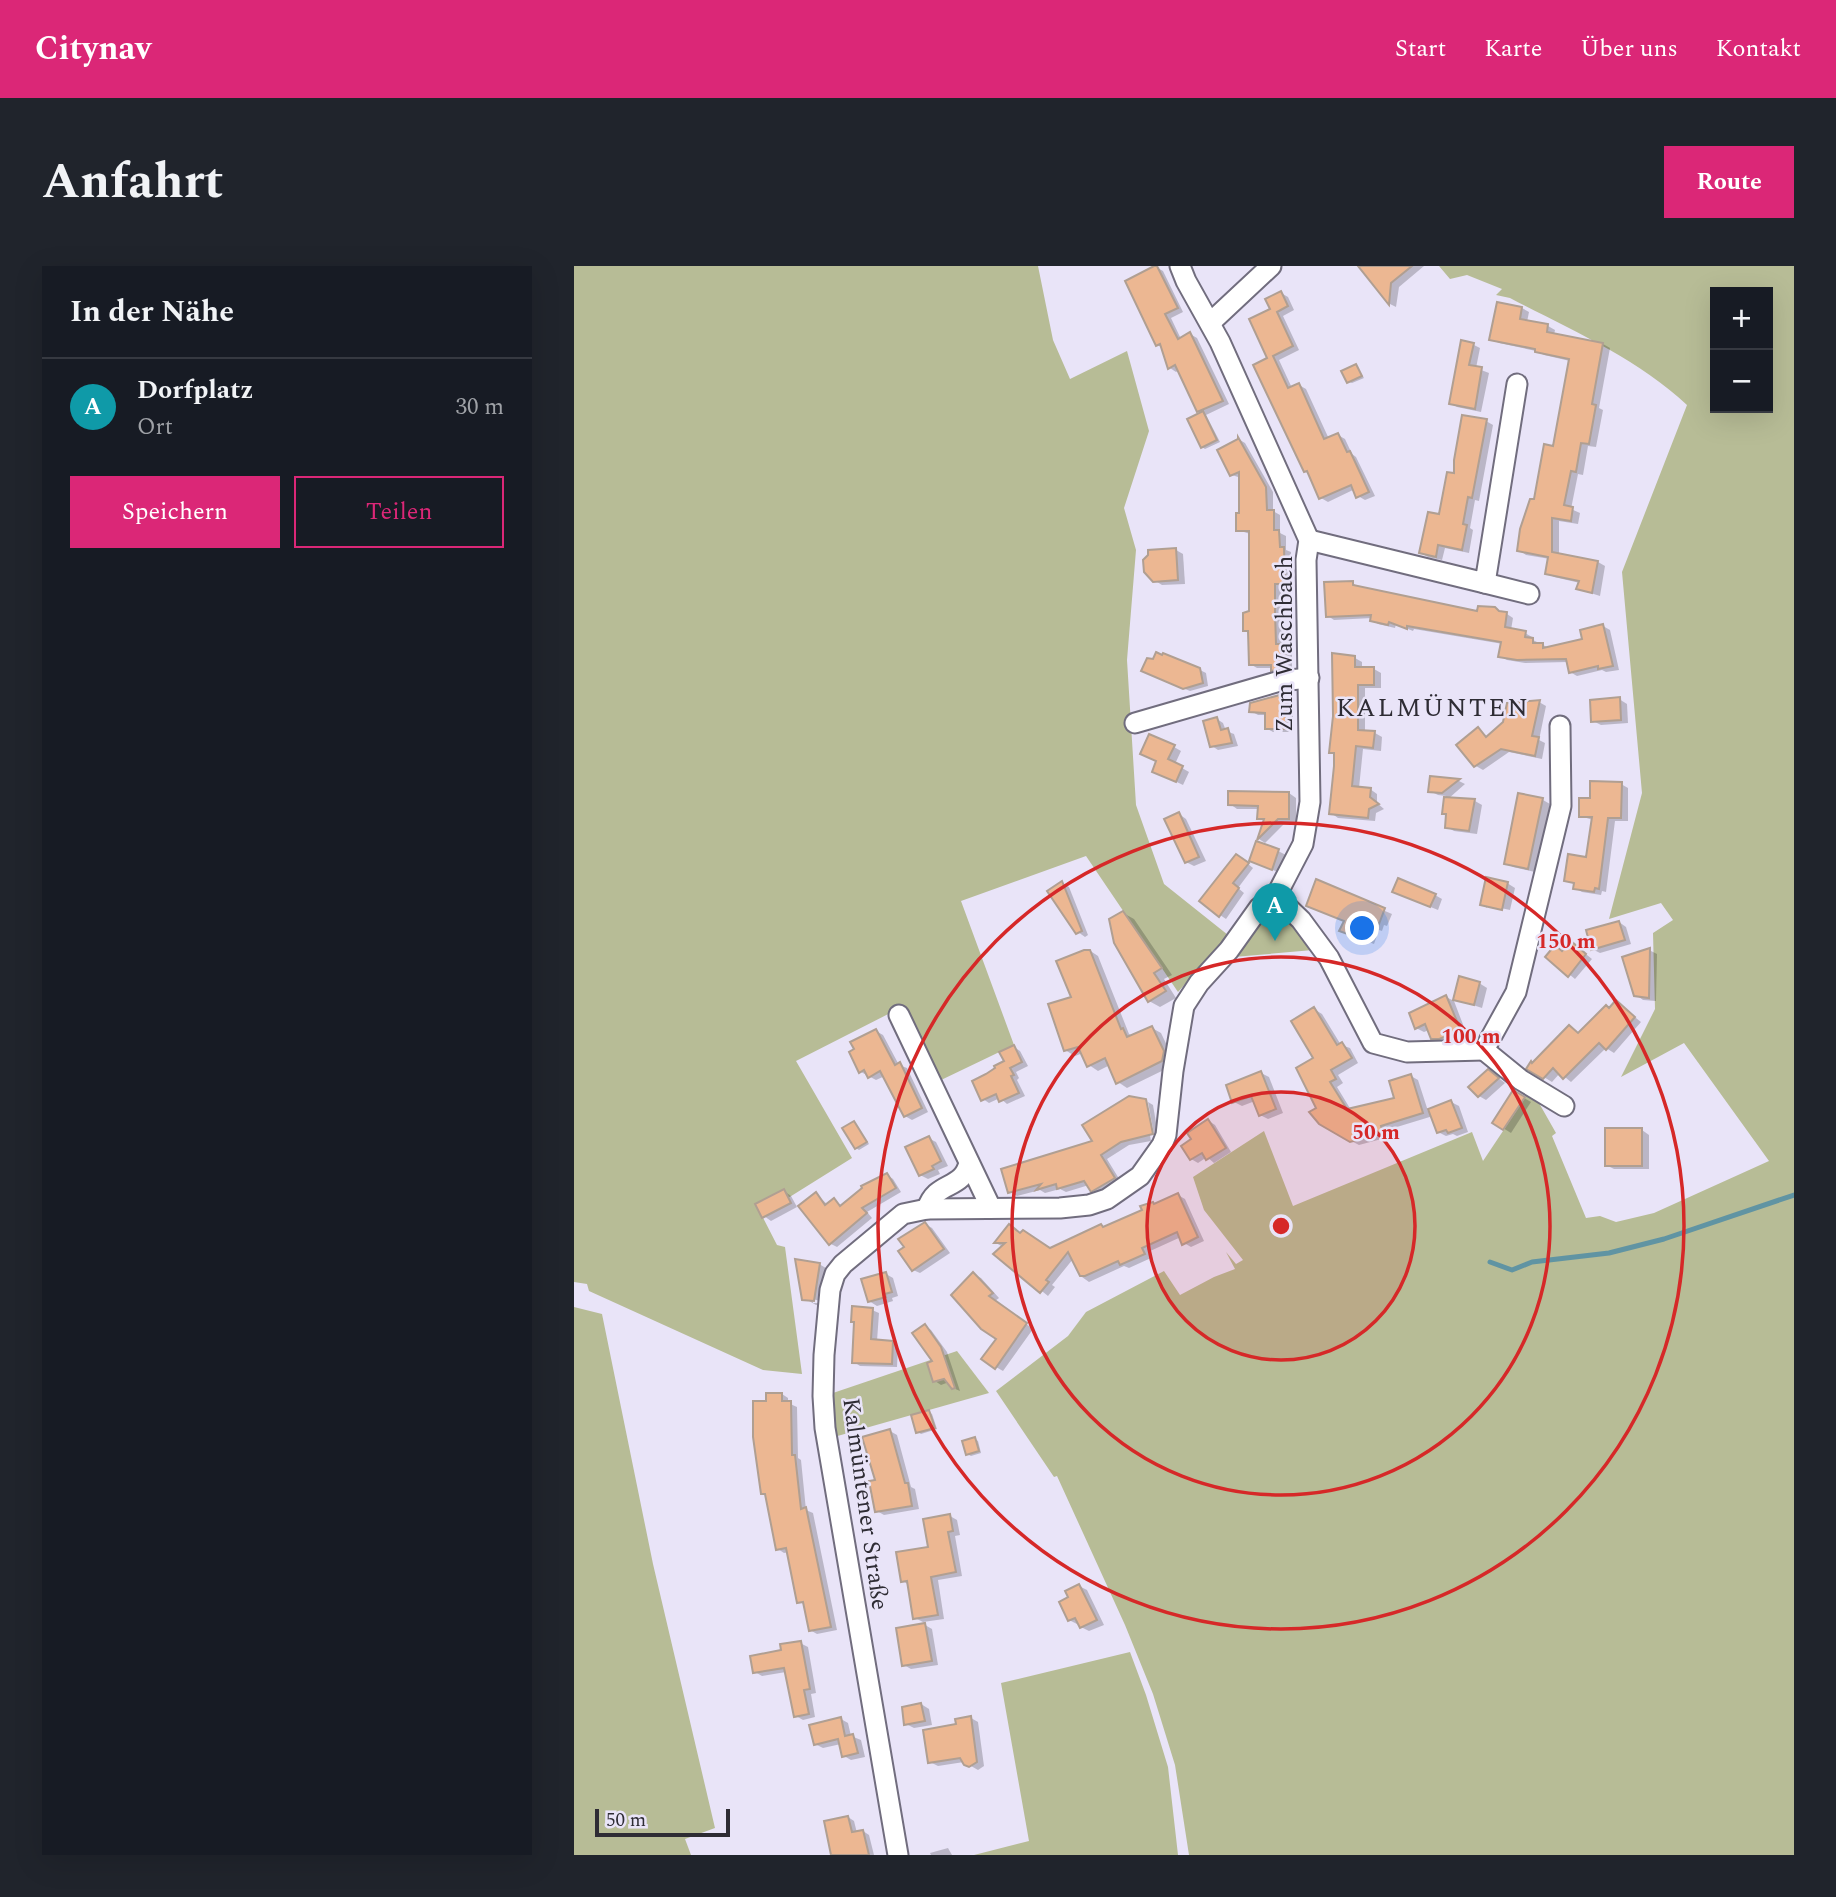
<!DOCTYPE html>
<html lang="de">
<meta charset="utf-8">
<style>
body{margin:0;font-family:Spectral,serif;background:#20242c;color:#f1f3f6}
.controls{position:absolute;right:21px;top:21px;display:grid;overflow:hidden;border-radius:0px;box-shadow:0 7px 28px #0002}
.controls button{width:63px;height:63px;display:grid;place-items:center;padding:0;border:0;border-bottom:2px solid #363941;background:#171b24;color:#f1f3f6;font:35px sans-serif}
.scale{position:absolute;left:21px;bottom:18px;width:135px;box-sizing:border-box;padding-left:7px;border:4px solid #2e2c34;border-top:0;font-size:19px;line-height:24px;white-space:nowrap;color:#2e2c34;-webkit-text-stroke:5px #e9e4f8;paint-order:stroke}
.you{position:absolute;left:789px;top:663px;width:24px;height:24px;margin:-18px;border:5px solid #fff;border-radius:50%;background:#1a73e8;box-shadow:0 0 0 10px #1a73e833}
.badge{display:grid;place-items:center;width:46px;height:46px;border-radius:50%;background:#db2777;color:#fff;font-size:23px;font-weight:700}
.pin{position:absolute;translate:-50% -58px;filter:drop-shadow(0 2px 4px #0008)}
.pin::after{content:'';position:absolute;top:37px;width:24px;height:21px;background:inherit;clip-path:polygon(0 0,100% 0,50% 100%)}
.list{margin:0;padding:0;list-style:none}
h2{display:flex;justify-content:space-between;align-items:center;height:91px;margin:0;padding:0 28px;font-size:30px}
h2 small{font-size:23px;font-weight:400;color:#9ea1a6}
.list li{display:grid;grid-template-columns:46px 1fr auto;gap:21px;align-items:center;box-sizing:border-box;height:98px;padding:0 28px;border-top:2px solid #363941}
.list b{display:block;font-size:26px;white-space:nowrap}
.list p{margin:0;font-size:23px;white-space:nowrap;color:#9ea1a6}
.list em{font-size:23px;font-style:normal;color:#9ea1a6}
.actions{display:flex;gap:14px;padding:21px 28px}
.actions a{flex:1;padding:16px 0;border:2px solid #db2777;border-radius:0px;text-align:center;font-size:24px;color:#db2777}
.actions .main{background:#db2777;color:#fff}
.map{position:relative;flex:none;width:1220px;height:1589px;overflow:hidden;border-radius:0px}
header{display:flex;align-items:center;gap:42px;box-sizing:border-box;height:98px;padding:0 35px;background:#db2777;color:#fff}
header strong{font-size:33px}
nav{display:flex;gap:38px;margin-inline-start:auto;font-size:24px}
.intro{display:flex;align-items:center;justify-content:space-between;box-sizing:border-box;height:168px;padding:0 42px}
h1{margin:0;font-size:49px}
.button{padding:18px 32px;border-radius:0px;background:#db2777;color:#fff;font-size:24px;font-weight:700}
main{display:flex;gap:42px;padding:0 42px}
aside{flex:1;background:#171b24;border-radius:0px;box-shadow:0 7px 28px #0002}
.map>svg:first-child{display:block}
.green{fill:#b7bc96;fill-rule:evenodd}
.shadow{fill:#0003;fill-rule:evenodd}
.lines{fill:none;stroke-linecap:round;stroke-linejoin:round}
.stream{stroke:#6094a3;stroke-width:5}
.building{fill:#ecb792;stroke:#b09f92;stroke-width:2}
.minor-casing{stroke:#716d7e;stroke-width:23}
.minor{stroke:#fff;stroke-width:19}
.ring{fill:none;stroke:#d62828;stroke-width:3.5}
.labels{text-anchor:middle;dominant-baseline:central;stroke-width:5;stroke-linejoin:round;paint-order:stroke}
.street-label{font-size:24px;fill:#2e2c34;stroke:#e9e4f8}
.neighbourhood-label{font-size:26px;letter-spacing:2px;fill:#2e2c34;stroke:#e9e4f8}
.centre{fill:#d62828;stroke:#e9e4f8;stroke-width:3.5}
.ring-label{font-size:21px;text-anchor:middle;font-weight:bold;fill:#d62828;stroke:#e9e4f8;stroke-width:5;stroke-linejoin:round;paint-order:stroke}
</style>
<header>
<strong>Citynav</strong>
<nav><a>Start</a><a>Karte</a><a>Über uns</a><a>Kontakt</a></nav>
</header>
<div class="intro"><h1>Anfahrt</h1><a class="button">Route</a></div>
<main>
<aside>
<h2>In der Nähe<small></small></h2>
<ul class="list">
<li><span class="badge" style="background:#0f9aa8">A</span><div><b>Dorfplatz</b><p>Ort</p></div><em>30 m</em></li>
</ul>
<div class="actions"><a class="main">Speichern</a><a>Teilen</a></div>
</aside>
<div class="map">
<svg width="1220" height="1589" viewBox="0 0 1220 1589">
<rect width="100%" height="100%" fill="#e9e4f8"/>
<g class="green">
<path d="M0,0H464L479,74L496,113L553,85L575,165L550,242L562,284L553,394L562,539L590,618L654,669L604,726L512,590L387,635L440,779L365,815L330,740L222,795L278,892L214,932L182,938L203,979L211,981L228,1108L189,1104L15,1025L13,1018L0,1016Z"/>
<path d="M865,0H1220V1589H615L601,1499L579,1428L551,1359L483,1210L480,1211L422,1125L494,1070L512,1046L590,1005L606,1029L640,1011L661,1003L652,986L662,998L669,994L630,944L619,911L690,865L719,940L898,866L909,895L955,826L961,830L982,867L978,870L1012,952L1026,950L1042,956L1080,947L1195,895L1110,777L1047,811L1081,743L1079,667L1099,654L1087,637L1035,653L1068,527L1048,306L1113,139C1063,92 997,64 936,32L922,29L928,23L893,9L876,13ZM1141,26H1194V142H1141Z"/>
<path d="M699,647L712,649L739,684L660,691L691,649Z"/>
<path d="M0,1041L28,1048L79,1298L141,1562L111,1573L117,1589H0Z"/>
<path d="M383,1085L415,1127L260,1171L256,1128Z"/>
<path d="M556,1386L572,1429L594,1501L604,1589H400L455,1575L427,1417Z"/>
</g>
<g class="shadow">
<path d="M793,0H850L825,21L822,41L816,38L789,3Z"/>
<path d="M582,1L589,5L609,46L597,52L607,73L616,68L623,72L655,138L632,149L646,176L631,183L628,181L629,148L625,145L605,104L602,106L596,102L590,83L584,79L553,15Z"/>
<path d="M707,27L714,31L720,44L709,50L725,84L705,94L718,122L725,119L732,123L755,173L764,169L771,173L778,188L782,191L801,230L791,234L784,230L781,223L754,236L747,232L736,208L731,205L695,93L698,44Z"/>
<path d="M948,42L955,46L953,56L974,60L981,64L980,69L1029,78L1036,82L1025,142L1029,144L1022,181L1014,180L1009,209L1004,208L997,243L1006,247L1004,258L985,255V289L1024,296L1031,300L1026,330L1004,323L1006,317L980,311L973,307L976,293L952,289L945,284L980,182L996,95L970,89L962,85L925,77L917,73Z"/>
<path d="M900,79L906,82L902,102L915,107L907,146L883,141L877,137Z"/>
<path d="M781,100L790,112L778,117L775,116Z"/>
<path d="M912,155L919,159L905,235L901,234L896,262L899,264L895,287L871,282L868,294L854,291L847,287L866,250L882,209Z"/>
<path d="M666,174L671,177L699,226V245L706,249V267L712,270V284L717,286V321L708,322V380L718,384V405L706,408L699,402H683L676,398V367L671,364L677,346L676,268L664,264L667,249V212L658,209L646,185Z"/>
<path d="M602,284L609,288L611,318L588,319L580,314L576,289Z"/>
<path d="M778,317L785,321L904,347L933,348L939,352L937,364L951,367L958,371L957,373L975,382L1010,374L1029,360L1036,364L1045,404L1032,406L1028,404L1003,410L996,406L994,396L951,397L933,394L926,390L929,378L840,363L839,365L822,358L821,362L804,358L798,354V352L760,354L754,350Z"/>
<path d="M781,392L788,396V403H800L807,407V422H791V466L801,467L808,471L807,485L789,483L785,522L796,523L803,528V537L810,543L802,547L801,555L764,552L757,547L762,489L757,486Z"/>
<path d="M626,404L632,407L634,420L616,425L575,408Z"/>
<path d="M712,428L719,432V466H699L692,462V449H684L677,445Z"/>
<path d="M1045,433L1053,438L1054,457L1027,459L1019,455Z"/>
<path d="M965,436L972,440L965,474L971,477L968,493L935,486L909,504L902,500L904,463L914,471Z"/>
<path d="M643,453L649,457L652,465L660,468L664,480L644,484L638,480Z"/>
<path d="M600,481L607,485L601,498L615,506L609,519L580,505Z"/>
<path d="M857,512L885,515L891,518L874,533L901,535L908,539L903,568L880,565L873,561L874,549L870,547L872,530L864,529L856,525Z"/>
<path d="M1047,518L1054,522V555H1041L1032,626L1028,625L1027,629L1008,626L1001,622L1002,619L992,614L1013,593L1019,554L1006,550L1017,534Z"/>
<path d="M715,527L722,532V557L712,556L691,577L685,573L691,555L685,552V543H663L656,538Z"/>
<path d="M946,529L969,534L976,538L961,606L939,601L932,597Z"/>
<path d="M605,548L612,553L632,595L620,600L612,596Z"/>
<path d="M704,585L712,589L706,607L677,595Z"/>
<path d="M668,593L679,602L664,622L670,627L652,653L646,649Z"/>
<path d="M743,616L818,648L813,660L810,659L808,665L805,664L800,678L775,669L771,655Z"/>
<path d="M488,617L495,621L514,669L511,671L504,666Z"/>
<path d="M933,617L941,622L936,644L913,639V642L908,638Z"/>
<path d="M827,629H861L868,633L864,644Z"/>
<path d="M549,647L560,653L598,709L590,713L602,732L586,741L575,735Z"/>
<path d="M1045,656L1052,661L1057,678L1026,687L1018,683Z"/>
<path d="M982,681L990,686L1003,681L1018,693L1001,713L974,691Z"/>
<path d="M515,684L524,690L555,768L559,770L578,762L587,767L599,792L598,800L553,822L544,816L536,799L524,805L515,799L509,787L501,790L491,784L499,732Z"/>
<path d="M1075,684L1083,688L1082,735L1069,734L1062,729Z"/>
<path d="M905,717L913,722L908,742L881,733Z"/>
<path d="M872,731L880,735L893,769L873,776H866L858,772L855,764L850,766L842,762Z"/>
<path d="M1042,736L1067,756L1040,787L1032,782L997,816L986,807L978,816L955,802L996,761L1006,768Z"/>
<path d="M740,743L748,748L767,779L776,782L784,797L764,809L769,817L763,821L777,844L822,833L837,810L844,814L854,845L877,836L885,840L894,866L883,870L879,868L872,870L864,866L859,850L813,864L815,871L785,879L752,862L745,842Z"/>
<path d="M302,765L309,769L325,799L333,802L354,846L338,854L331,850L311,810L302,814L287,806L282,784Z"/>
<path d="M440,781L446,785L454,800L442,806L445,812L443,814L451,830L433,838L426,832L415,837L409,833L423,803L432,796Z"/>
<path d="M687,807L695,811L709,847L694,853L686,849L681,835L668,840L660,836Z"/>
<path d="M922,810L931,817L912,834L905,830Z"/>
<path d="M940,826L957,836L937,867L921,857Z"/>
<path d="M570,835L577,875L555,879L533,893L547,916L525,929L515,919L492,926L486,923L471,927L466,924L443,930L436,926L521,876Z"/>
<path d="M574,836L579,839L585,874H581Z"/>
<path d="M635,855L641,859L657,886L640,897L633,891L624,897L617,893L619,874Z"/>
<path d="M280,857L295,878L285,884L282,882Z"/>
<path d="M1068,864L1075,869V903H1040L1032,899Z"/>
<path d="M354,872L362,876L374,900L364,904L366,908L354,913L346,909Z"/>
<path d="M313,909L319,913L327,926L293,946L298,952L263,981L257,978L226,940L242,928L254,939L260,934L268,940Z"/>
<path d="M210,925L217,930L223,941L197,955L190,950Z"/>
<path d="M604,929L611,933L630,975L617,981L610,977L607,971L574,986L577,992L555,1002L550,1000L515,1016L508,1011L499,993L478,1019L481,1021L474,1030L422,988L429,981L422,977L447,968L477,983L527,960L531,962Z"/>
<path d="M351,958L358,962L376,987L346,1007L339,1004Z"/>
<path d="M245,998L257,1005L252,1041L242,1039L230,1032ZM239,1033L249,1036V1037H239Z"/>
<path d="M312,1008L319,1012L324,1030L318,1032L319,1035L303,1040L295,1035Z"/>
<path d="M399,1008L407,1012L425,1032L421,1035L459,1063L429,1105L422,1101L424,1072Z"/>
<path d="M298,1044L305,1047L303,1075L318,1076L324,1080L323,1101L286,1100L280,1096Z"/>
<path d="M351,1060L357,1064L373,1086L386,1125L379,1122L375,1116L367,1119L361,1115V1096Z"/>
<path d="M208,1128L214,1132V1137L223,1141L224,1192L227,1194L232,1244L239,1247L263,1364L243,1368L236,1364L231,1339L225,1335L215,1286L210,1287L204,1283L193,1230L188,1227L194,1137Z"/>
<path d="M355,1146L358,1148L363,1163L347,1168L344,1166Z"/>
<path d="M316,1165L323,1169L337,1221L341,1223L345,1243L310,1249L303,1245V1215Z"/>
<path d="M401,1173L404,1175L407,1187L397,1190L393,1188Z"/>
<path d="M376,1250L383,1254L386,1269L381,1270L388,1310L364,1314L370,1353L349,1356L341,1352L335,1319L329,1315L356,1282Z"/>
<path d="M505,1320L513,1324L530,1359L515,1365L507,1361L505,1357L503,1358L495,1354L496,1332Z"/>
<path d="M351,1359L358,1363L364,1399L337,1403L330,1399Z"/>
<path d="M226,1377L234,1381L242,1427L237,1428L241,1451L229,1454L222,1450L212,1406L188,1410L181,1406L209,1386Z"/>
<path d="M347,1438L355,1443L358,1459L340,1462L332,1458Z"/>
<path d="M397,1452L404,1456L410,1500L404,1504L390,1496L364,1500L356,1496L384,1460Z"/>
<path d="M267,1453L274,1457L277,1470L287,1474L291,1491L277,1494L270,1490L267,1478L249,1482L241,1478Z"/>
<path d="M274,1551L280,1555L283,1567L289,1565L295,1569L300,1589H259Z"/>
<path d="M374,1582L378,1589H357L356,1587Z"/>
</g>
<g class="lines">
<path class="stream" d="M916,996L938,1004L958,996L1035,987L1090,973L1220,929"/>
</g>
<g class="building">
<path d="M580,0H583L604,42L591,48L604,73L616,66L649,135L623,146L601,99L594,103L586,78L582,80L551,15Z"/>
<path d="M784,0H838L817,17L815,39Z"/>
<path d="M707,25L714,40L703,46L719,80L699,90L714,122L725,117L750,173L764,167L773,186L776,185L795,226L782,232L777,219L745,233L733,205L730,206L679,99L693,92L675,53L696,43L691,33Z"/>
<path d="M923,36L948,41L946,53L974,58L973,66L1029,77L1018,138L1022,139L1015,178L1007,177L1002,206L997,205L990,239L999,241L997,255L978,252V286L1024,295L1018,327L1002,323L1005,315L971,308L974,291L943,285L946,263L956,233H960L970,178L979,180L995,93L961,86V83L915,74Z"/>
<path d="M887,74L900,77L895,99L908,101L901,143L875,138Z"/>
<path d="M782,98L788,110L773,117L767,105Z"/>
<path d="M629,145L643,174L627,182L613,153Z"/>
<path d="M888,149L913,153L898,232L894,231L889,258L893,259L888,284L864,279L862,291L845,287L854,246L865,248L873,206L880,207V194Z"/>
<path d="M664,171L692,221L693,244H700V264H705L706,281H710L711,318H701V347L702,378H711V402L697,405V399H675L674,365H669V347L675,345V265H662V247H665V206L656,210L643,184L664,173Z"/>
<path d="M602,282L604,314L579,316L570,306L569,294L574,289V284Z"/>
<path d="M779,315V319L903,345L904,340L921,341L925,345L933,346L931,361L952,365L951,371L959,372V377H969V382L1008,373L1006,364L1029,358L1039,400L1024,403V400L995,407L992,393L943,394L924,391L927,376L833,360V363L815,356L814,359L796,355L797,349L752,351L750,316Z"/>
<path d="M582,386L588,389L589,387L626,402L629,417L609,423L567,405L573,392L579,393Z"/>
<path d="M758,387L781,390V401H800V419H784V464L801,465L799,482L782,480L778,520L797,522L796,531L805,538L795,543L794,552L755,548L760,500V487H755L759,450Z"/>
<path d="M713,427L712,463H691V447L675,446L676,437Z"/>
<path d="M1046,431L1047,454L1017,456L1016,434Z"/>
<path d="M966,434L958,470L965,471L961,490L927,483L900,501L882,479L904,461L912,471L929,456L933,437Z"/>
<path d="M643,451L647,464L654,462L658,477L636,481L629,455Z"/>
<path d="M575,468L601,479L594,493L609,500L602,516L578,506L582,495L566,488Z"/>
<path d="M856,510L886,513L868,527L854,526Z"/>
<path d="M1016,515L1048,516L1047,552H1034L1025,623L1021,622L1020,626L999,623L1000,617L990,615L994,588L1012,591L1018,551H1005V532H1016Z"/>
<path d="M654,525L715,526V553H704L683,574L690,553H683L684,540L654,539Z"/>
<path d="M944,527L969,532L954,603L930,598Z"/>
<path d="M870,531L901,533L895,565L871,562L872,548H868Z"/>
<path d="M605,546L625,591L611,597L590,553Z"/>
<path d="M682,575L705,583L698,604L675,595Z"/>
<path d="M662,588L675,597L659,617L665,622L645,651L625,635Z"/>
<path d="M912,611L934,616L928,644L906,639Z"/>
<path d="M824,612L862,628L856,641L818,626Z"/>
<path d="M742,613L811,642L805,658L802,656L800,662L797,661L793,675L765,665L770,655L732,640Z"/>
<path d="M488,615L508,665L502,668L473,625Z"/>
<path d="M549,645L588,702L580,707L592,725L574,736L540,677L535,653Z"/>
<path d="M1045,655L1051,674L1017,684L1012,664Z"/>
<path d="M997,675L1012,688L994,711L971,691L981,679L988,685Z"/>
<path d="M1076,682L1075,732L1060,730L1048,691Z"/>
<path d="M510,684H516L547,763L549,762L553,771L578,760L590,785L588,795L542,818L531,792L513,801L504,781L490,785L474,738L497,731L482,695Z"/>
<path d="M885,710L906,716L900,739L879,734Z"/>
<path d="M872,729L887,765L865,773H857L851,758L841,763L835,747Z"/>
<path d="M1042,734L1061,751L1032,784L1025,777L989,813L979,802L969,813L952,803L957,795L958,797L995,759L1004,767L1032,739L1035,742Z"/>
<path d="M740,741L763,779L768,776L778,792L757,804L762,813L756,816L773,843L820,832L815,815L837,808L849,847L807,860L809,867L776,876L745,858L735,846L742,842L722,802L739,792L717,755Z"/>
<path d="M302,763L321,799L326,796L348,842L330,851L306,805L294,812L290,804L285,807L275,786L280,783L276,776Z"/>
<path d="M440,779L448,796L436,802L440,809L437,810L445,827L425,836L422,828L407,835L398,815L412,808L421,802L420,800L430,795L425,786Z"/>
<path d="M914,803L925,812L904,831L894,821Z"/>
<path d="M687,805L702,843L685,850L677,830L658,837L652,819Z"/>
<path d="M939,824L951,831L929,864L918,857Z"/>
<path d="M555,830L572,833L579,868L547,876L527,889L541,912L517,926L510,915L483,923L482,918L462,924L467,918L434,927L427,903L518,875L508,859Z"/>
<path d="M877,834L888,862L874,867L872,864L863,867L854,843Z"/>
<path d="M634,853L652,882L632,894L628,887L616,894L607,880L617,873L613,867Z"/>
<path d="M280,855L293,876L281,883L268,862Z"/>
<rect x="1031" y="862" width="37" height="38"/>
<path d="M355,870L367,895L358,900L360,903L345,910L331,881Z"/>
<path d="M313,907L322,922L288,942L293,947L255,979L224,940L242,926L251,939L260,932L266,940L288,922L287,920Z"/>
<path d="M210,923L217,937L188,952L181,938Z"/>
<path d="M604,927L624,971L608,979L603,966L568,982L571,988L546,999L544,995L511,1010H506L494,986L472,1014L475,1016L466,1027L419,988L431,977H420L435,958L446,967L449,964L476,982L527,958L529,961L568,944L566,940L579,936L580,938Z"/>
<path d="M351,956L370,983L338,1005L324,985L330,981L324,973Z"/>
<path d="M221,993L246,997L240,1035L228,1034Z"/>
<path d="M312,1006L318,1026L311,1028L312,1031L294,1036L287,1013Z"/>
<path d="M399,1006L419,1027L415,1030L453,1057L421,1103L407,1093L422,1073L407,1063L377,1029Z"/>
<path d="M278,1040L299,1042L297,1073L319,1075L318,1098L278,1097L280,1056H277Z"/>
<path d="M351,1058L367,1081L381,1122L378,1123L370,1113L359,1116L353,1097L358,1095L338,1067Z"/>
<path d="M192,1127H208V1135H217L218,1189H221L227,1243L232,1241L257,1361L235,1365L229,1336L223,1337L212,1282L202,1284L191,1228H187L179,1171V1135H192Z"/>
<path d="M355,1144L361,1162L342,1167L337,1149Z"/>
<path d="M316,1163L331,1217H334L338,1240L301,1246L295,1215L301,1214L288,1171Z"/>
<path d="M401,1171L405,1185L392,1189L388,1175Z"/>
<path d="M376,1248L379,1265L374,1266L382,1306L357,1311L364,1349L339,1353L333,1315L327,1316L322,1286L354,1281L349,1253Z"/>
<path d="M505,1318L523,1354L506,1362L501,1352L494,1355L485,1336L494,1331L491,1325Z"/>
<path d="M351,1357L358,1395L328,1400L322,1362Z"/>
<path d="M227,1375L236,1423L230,1424L235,1448L220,1451L210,1402L179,1407L176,1390L207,1384L206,1378Z"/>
<path d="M347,1437L351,1455L330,1459L328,1441Z"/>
<path d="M397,1450L403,1496L395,1501L390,1499L386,1492L354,1497L349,1464L382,1458L381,1453Z"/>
<path d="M267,1451L271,1470L279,1468L284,1487L268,1491L264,1473L240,1479L235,1459Z"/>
<path d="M274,1550L278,1566L289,1564L295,1589H257L250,1555Z"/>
</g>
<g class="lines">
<defs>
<g id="minor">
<path d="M636,57L697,0"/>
<path d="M735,274L911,317L943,118"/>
<path d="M911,317L955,328"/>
<path d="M561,457L706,415L735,412"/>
<path d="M702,630L727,654L755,692L799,777L833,786L910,784L942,726L987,540L986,460"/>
<path d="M325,749L417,942"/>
<path d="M910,784L947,814L990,840"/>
<path d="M353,943C362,914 388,925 395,897"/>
<path d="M324,1589L251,1162L249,1130L250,1089L256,1024L261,1008L269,998L329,948L353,943L486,942L515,939L533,933L566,910L588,879L592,869L599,805L610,740L625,717L655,684L685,642L702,630L729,578L736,536L732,294L735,274L646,76L612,15L606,0"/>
</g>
</defs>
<use href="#minor" class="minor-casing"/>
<use href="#minor" class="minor"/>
</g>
<circle cx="707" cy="960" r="134" fill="#d62828" fill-opacity=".12"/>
<g class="ring">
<circle cx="707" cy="960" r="134"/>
<circle cx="707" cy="960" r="269"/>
<circle cx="707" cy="960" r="403"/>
</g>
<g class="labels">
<g class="street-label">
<text transform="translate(711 378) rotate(-90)">Zum Waschbach</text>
<text transform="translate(291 1238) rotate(82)">Kalmüntener Straße</text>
</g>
<g class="neighbourhood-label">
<text x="859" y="442">KALMÜNTEN</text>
</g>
</g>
<circle cx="707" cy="960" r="10" class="centre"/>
<g class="ring-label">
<text x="992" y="682">150 m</text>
<text x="897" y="777">100 m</text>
<text x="802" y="873">50 m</text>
</g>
</svg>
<div class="controls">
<button>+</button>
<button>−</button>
</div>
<div class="scale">50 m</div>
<div class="you"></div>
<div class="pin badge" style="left:701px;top:675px;background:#0f9aa8">A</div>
</div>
</main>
